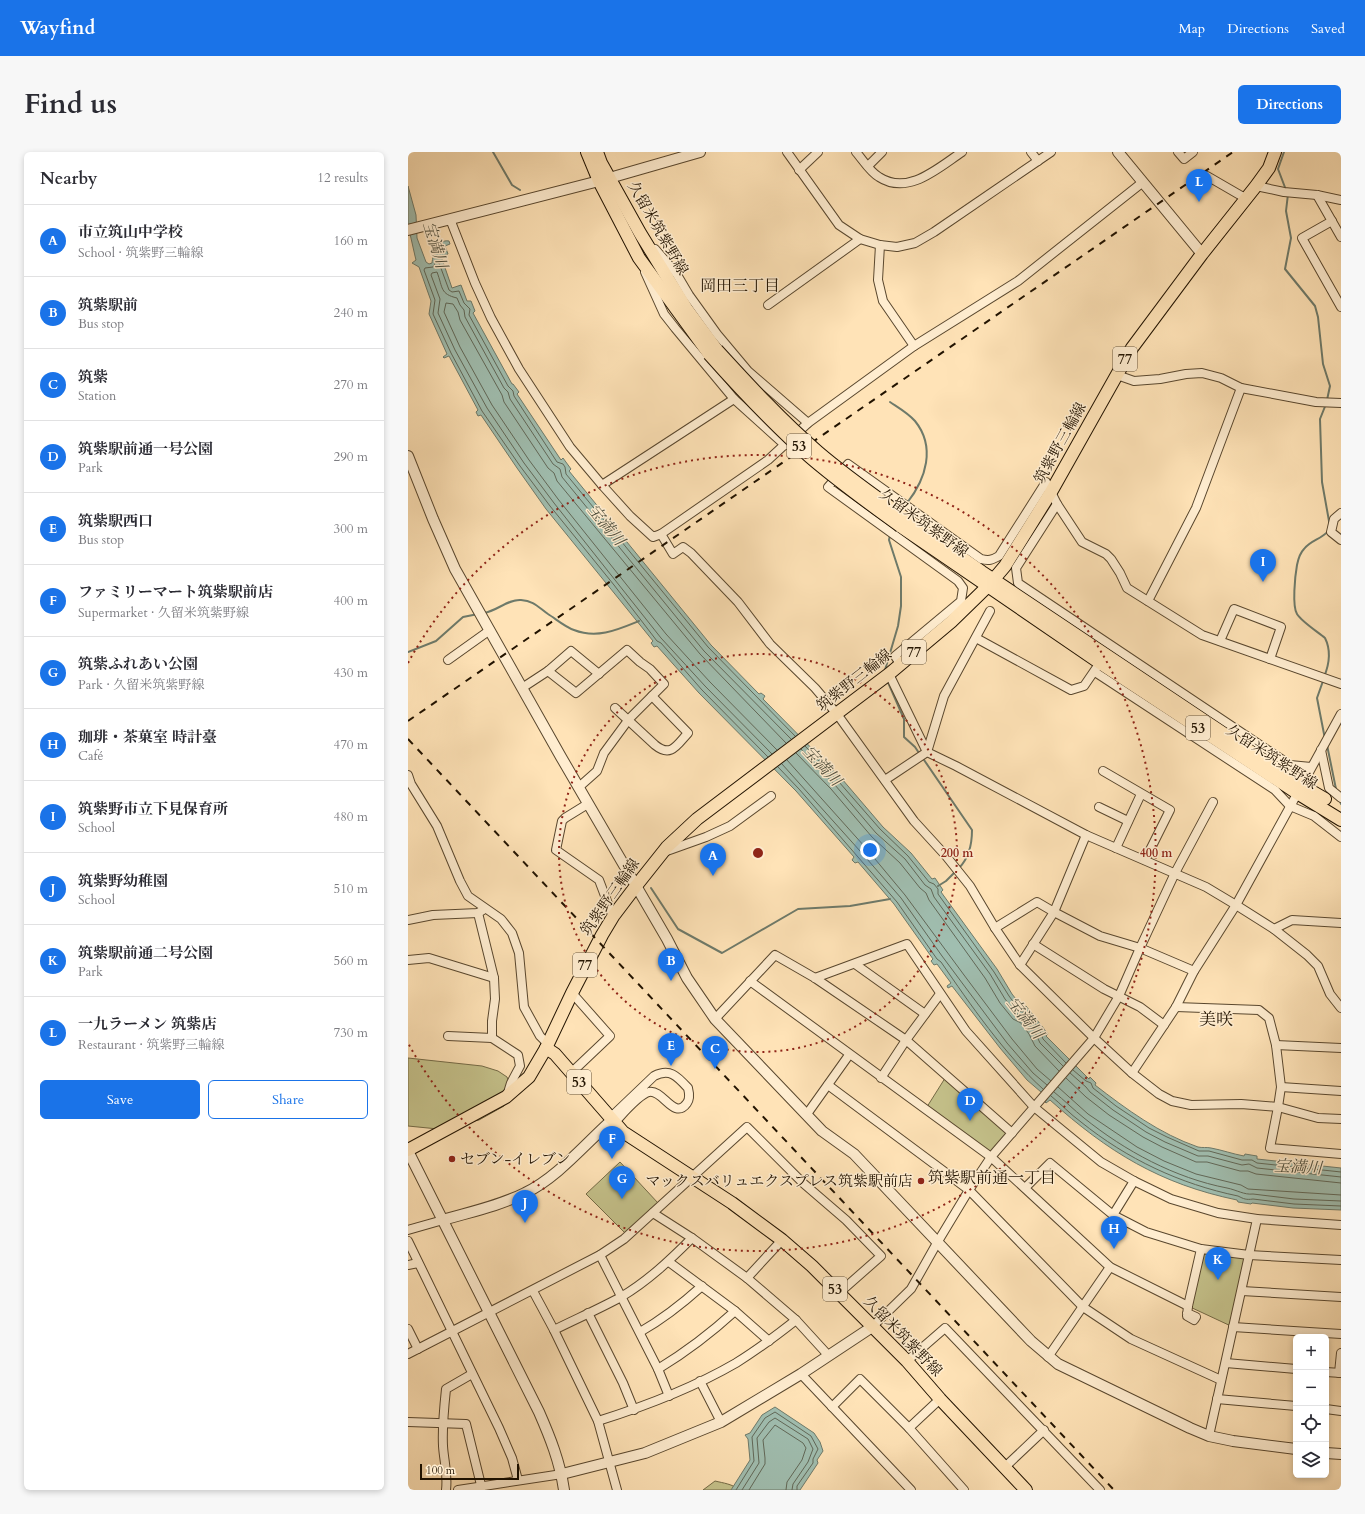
<!DOCTYPE html>
<meta charset="utf-8">
<style>
body{margin:0;font-family:Cardo,"Noto Serif JP",serif;background:#f7f7f7;color:#2b2b33}
.controls{position:absolute;right:12px;bottom:12px;display:grid;overflow:hidden;border-radius:6px;box-shadow:0 2px 6px #0003}
.controls button{width:36px;height:36px;display:grid;place-items:center;padding:0;border:0;border-bottom:1px solid #e1e1e2;background:#fff;color:#2b2b33;font:20px sans-serif}
.scale{position:absolute;left:12px;bottom:10px;width:99px;box-sizing:border-box;padding-left:4px;border:2px solid #221300;border-top:0;font-size:11px;line-height:14px;white-space:nowrap;color:#221300;-webkit-text-stroke:3px #ffedd0;paint-order:stroke}
.you{position:absolute;left:462px;top:698px;width:14px;height:14px;margin:-10px;border:3px solid #fff;border-radius:50%;background:#1a73e8;box-shadow:0 0 0 6px #1a73e833}
.badge{display:grid;place-items:center;width:26px;height:26px;border-radius:50%;background:#1a73e8;color:#fff;font-size:13px;font-weight:700}
.pin{position:absolute;translate:-50% -33px;filter:drop-shadow(0 1px 2px #0008)}
.pin::after{content:'';position:absolute;top:21px;width:14px;height:12px;background:inherit;clip-path:polygon(0 0,100% 0,50% 100%)}
.list{margin:0;padding:0;list-style:none}
h2{display:flex;justify-content:space-between;align-items:center;height:52px;margin:0;padding:0 16px;font-size:17px}
h2 small{font-size:13px;font-weight:400;color:#7c7c81}
.list li{display:grid;grid-template-columns:26px 1fr auto;gap:12px;align-items:center;box-sizing:border-box;height:72px;padding:0 16px;border-top:1px solid #e1e1e2}
.list b{display:block;font-size:15px;white-space:nowrap}
.list p{margin:0;font-size:13px;white-space:nowrap;color:#7c7c81}
.list em{font-size:13px;font-style:normal;color:#7c7c81}
.actions{display:flex;gap:8px;padding:12px 16px}
.actions a{flex:1;padding:9px 0;border:1px solid #1a73e8;border-radius:6px;text-align:center;font-size:14px;color:#1a73e8}
.actions .main{background:#1a73e8;color:#fff}
.icon{flex:none;width:22px;height:22px;fill:none;stroke:currentColor;stroke-width:2;stroke-linecap:round;stroke-linejoin:round}
.map{position:relative;flex:none;width:933px;height:1338px;overflow:hidden;border-radius:6px}
header{display:flex;align-items:center;gap:24px;box-sizing:border-box;height:56px;padding:0 20px;background:#1a73e8;color:#fff}
header strong{font-size:19px}
nav{display:flex;gap:22px;margin-inline-start:auto;font-size:14px}
.intro{display:flex;align-items:center;justify-content:space-between;box-sizing:border-box;height:96px;padding:0 24px}
h1{margin:0;font-size:28px}
.button{padding:10px 18px;border-radius:6px;background:#1a73e8;color:#fff;font-size:14px;font-weight:700}
main{display:flex;gap:24px;padding:0 24px}
aside{flex:1;background:#fff;border-radius:6px;box-shadow:0 2px 6px #0003}
.map>svg:first-child{display:block}
.green{fill:#c5c28b;stroke:#746a46}
.water{fill:#a0beb0;stroke:#6e7a6a}
.lines{fill:none;stroke-linecap:round;stroke-linejoin:round}
.shore{stroke:#616858;stroke-width:1}
.stream{stroke:#6e7a6a;stroke-width:2}
.minor-casing{stroke:#59472e;stroke-width:10}
.tertiary-casing{stroke:#59472e;stroke-width:12}
.primary-casing{stroke:#221300;stroke-width:14}
.minor{stroke:#ffedd0;stroke-width:8}
.tertiary{stroke:#ffedd0;stroke-width:10}
.primary{stroke:#ffe3b7;stroke-width:12}
.rail{stroke:#221300;stroke-width:2;stroke-dasharray:7 7;stroke-linecap:butt}
.primary-bridge-casing{stroke:#221300;stroke-width:14;stroke-linecap:butt}
.primary-bridge{stroke:#ffe3b7;stroke-width:12}
.ring{fill:none;stroke:#8f2418;stroke-width:2;stroke-dasharray:2 4}
.poi-dot{fill:#8f2418;stroke:#ffedd0;stroke-width:1.5}
.labels{text-anchor:middle;dominant-baseline:central;stroke-width:3;stroke-linejoin:round;paint-order:stroke}
.shield{fill:#ffedd0;stroke:#64543e;stroke-width:1}
.shield-label{font-size:14px;font-weight:bold;fill:#221300}
.street-label{font-size:15px;fill:#221300;stroke:#ffedd0}
.poi-label{font-size:15px;fill:#221300;stroke:#ffedd0;text-anchor:start}
.water-label{font-size:16px;font-style:italic;fill:#4e4f3e;stroke:#ffedd0}
.neighbourhood-label{font-size:16px;fill:#221300;stroke:#ffedd0}
.quarter-label{font-size:17px;fill:#221300;stroke:#ffedd0}
.centre{fill:#8f2418;stroke:#ffedd0;stroke-width:2}
.ring-label{font-size:12px;text-anchor:middle;font-weight:bold;fill:#8f2418;stroke:#ffedd0;stroke-width:3;stroke-linejoin:round;paint-order:stroke}
</style>
<header>
<strong>Wayfind</strong>
<nav><a>Map</a><a>Directions</a><a>Saved</a></nav>
</header>
<div class="intro"><h1>Find us</h1><a class="button">Directions</a></div>
<main>
<aside>
<h2>Nearby<small>12 results</small></h2>
<ul class="list">
<li><span class="badge">A</span><div><b>市立筑山中学校</b><p>School · 筑紫野三輪線</p></div><em>160 m</em></li>
<li><span class="badge">B</span><div><b>筑紫駅前</b><p>Bus stop</p></div><em>240 m</em></li>
<li><span class="badge">C</span><div><b>筑紫</b><p>Station</p></div><em>270 m</em></li>
<li><span class="badge">D</span><div><b>筑紫駅前通一号公園</b><p>Park</p></div><em>290 m</em></li>
<li><span class="badge">E</span><div><b>筑紫駅西口</b><p>Bus stop</p></div><em>300 m</em></li>
<li><span class="badge">F</span><div><b>ファミリーマート筑紫駅前店</b><p>Supermarket · 久留米筑紫野線</p></div><em>400 m</em></li>
<li><span class="badge">G</span><div><b>筑紫ふれあい公園</b><p>Park · 久留米筑紫野線</p></div><em>430 m</em></li>
<li><span class="badge">H</span><div><b>珈琲・茶菓室 時計臺</b><p>Café</p></div><em>470 m</em></li>
<li><span class="badge">I</span><div><b>筑紫野市立下見保育所</b><p>School</p></div><em>480 m</em></li>
<li><span class="badge">J</span><div><b>筑紫野幼稚園</b><p>School</p></div><em>510 m</em></li>
<li><span class="badge">K</span><div><b>筑紫駅前通二号公園</b><p>Park</p></div><em>560 m</em></li>
<li><span class="badge">L</span><div><b>一九ラーメン 筑紫店</b><p>Restaurant · 筑紫野三輪線</p></div><em>730 m</em></li>
</ul>
<div class="actions"><a class="main">Save</a><a>Share</a></div>
</aside>
<div class="map">
<svg width="933" height="1338" viewBox="0 0 933 1338">
<rect width="100%" height="100%" fill="#ffe3b7"/>
<filter id="stains"><feTurbulence type="fractalNoise" baseFrequency=".005" numOctaves="4"/><feColorMatrix values="0 0 0 0 .2 0 0 0 0 .09 0 0 0 0 .02 0 0 0 .5 -.17"/></filter>
<radialGradient id="worn" r=".72"><stop offset=".6" stop-color="#630" stop-opacity="0"/><stop offset="1" stop-color="#630" stop-opacity=".3"/></radialGradient>
<g class="green">
<path d="M0,906L74,914L90,919L99,925L103,935L102,943L96,954L71,968L30,977L0,974Z"/>
<path d="M539,923L604,981L583,1005L517,958Z"/>
<path d="M212,1010L250,1051L217,1081L178,1042Z"/>
<path d="M793,1097L841,1103L825,1175L780,1154Z"/>
<path d="M307,1329C315,1331 325,1332 331,1338H295Z"/>
</g>
<g class="water">
<path d="M0,34L8,63L9,86L18,110L21,112L24,111C25,102 29,87 41,89L42,92L37,94L40,102L35,104L34,107L44,136L53,133L59,149H63L67,159L65,161L104,232H105L111,240L109,242L153,308L155,306L163,317L161,319L303,493L351,542L353,541L357,544L355,547L434,627L475,675L503,701L524,727L527,726L535,738L533,740L589,817L604,842L615,856L618,854L640,882L638,884L681,927L682,925L688,931L687,933C718,957 752,982 790,995C794,996 799,995 803,996C814,998 825,1002 836,1004L837,1002L849,1004V1007L933,1016V1058L885,1056L844,1051L843,1052L830,1050L829,1048C752,1032 700,1000 642,948L638,951L637,950L640,946L619,928L592,896L544,834L540,836L539,834L543,831L529,812L526,813L523,809L525,807L486,752L450,710L447,711L444,708L446,705L388,639L291,541L249,494L246,495L243,491L245,489L138,357L109,316L73,263L70,264L68,260L70,258L41,204L36,206L35,205L39,202L21,162L23,149L11,115L4,111L8,108L7,104L0,73Z"/>
<path d="M367,1255L406,1281L412,1290L415,1299L409,1308L410,1311L392,1338H323L342,1308L340,1287L337,1283L342,1281L354,1263Z"/>
</g>
<g class="lines">
<g class="shore">
<path d="M397,594L431,630L472,677L500,704L521,730L526,732L530,737V742L586,820L601,844L612,859L618,861L631,876L635,887L658,911"/>
<path d="M393,597L427,633L468,681L497,707L517,733L523,737L526,745L582,822L597,847L609,862L616,866L626,878L632,891L655,914"/>
<path d="M369,598L302,530L258,482L150,347L121,308L84,253L52,195L36,160L38,151L45,152L50,160L52,168L94,243L96,250L140,316L146,321L149,329L292,502L378,591"/>
<path d="M388,601L423,637L464,685L492,711L512,736L518,741L521,748L577,826L592,851L605,867L613,871L621,882L627,894L651,919"/>
<path d="M364,602L297,534L253,486L146,351L116,311L79,256L47,198L30,161L32,147L23,123L24,121L29,120C35,136 32,142 49,146L52,153L56,158L57,165L96,236L100,240L102,247L145,312L152,317L154,325L296,499L383,587"/>
<path d="M360,605L294,538L253,491L249,489L206,433L142,354L112,314L74,259L43,201L25,162L27,148L16,118L17,116L25,115L28,110L31,111L41,138L44,140L51,139L56,151L62,157L61,163L100,234L105,239L106,244L149,310L155,312L157,315L158,322L300,495L387,584"/>
<path d="M379,608L457,695L497,743L556,823L604,887L629,917L643,929"/>
<path d="M374,612L452,699L493,746L534,804L599,891L625,921L639,933"/>
<path d="M370,615L391,637L489,750L529,807L533,810C562,852 597,903 635,937"/>
<path d="M665,918L678,929L683,931L685,936L708,954L741,976L759,985L791,999H801L834,1008H844L849,1011L933,1020"/>
<path d="M662,921L678,935L682,940L705,958L738,980L757,990L790,1004H800L834,1013L841,1012L849,1016L933,1025"/>
<path d="M658,926L678,945L701,963L735,985L754,995L788,1010H799L832,1019H840L848,1022L933,1031"/>
<path d="M650,935L680,962L729,995L756,1009L788,1022L833,1033L840,1037L933,1043"/>
<path d="M646,940C656,948 666,958 676,966C717,999 767,1026 819,1036C829,1038 836,1043 845,1042L886,1047L933,1049"/>
<path d="M643,944C653,952 662,962 673,970C719,1007 772,1032 830,1044C836,1047 838,1048 845,1047L886,1052L933,1054"/>
<path d="M328,1338L346,1309L344,1285L357,1266L367,1260L403,1284L410,1297L405,1307V1311L389,1334V1338"/>
<path d="M334,1338L351,1311L349,1286L361,1270L367,1266L400,1287L405,1297L400,1310L385,1332L384,1338"/>
<path d="M341,1338L357,1312V1306L355,1288L367,1273L395,1291L398,1296L394,1308L379,1330L378,1338"/>
</g>
<g class="stream">
<path d="M85,0L104,33L112,38"/>
<path d="M876,0L870,17L878,38"/>
<path d="M880,42L878,59L883,86L877,117L907,154L910,165L915,212L922,234L919,248"/>
<path d="M482,250C491,256 500,261 507,269C528,295 518,327 499,351"/>
<path d="M918,252L912,267L914,330L921,369V374"/>
<path d="M76,461C89,459 100,447 113,448C126,449 130,455 140,462C148,467 157,475 166,478C189,487 209,478 231,469"/>
<path d="M0,500L28,489L55,465L70,462"/>
<path d="M477,518L490,474L493,454V425L481,388L482,383"/>
<path d="M916,525C921,513 923,498 917,486C910,480 894,470 889,462C884,454 887,424 889,413C890,408 892,401 896,397C903,388 914,387 920,379"/>
<path d="M479,528L496,567V585L507,595L511,601"/>
<path d="M915,529L909,546L917,587"/>
<path d="M919,593L928,637"/>
<path d="M514,605L564,678C564,691 561,706 551,716"/>
<path d="M931,647L933,652"/>
<path d="M530,734L538,729L548,719"/>
<path d="M243,736L270,777L314,801L390,757L442,754L482,747"/>
</g>
<defs>
<g id="minor">
<path d="M379,0L431,73L452,87L472,93L489,95L507,91L526,80L643,0"/>
<path d="M448,0C455,8 462,20 471,25C500,44 530,16 554,0"/>
<path d="M623,0L630,9"/>
<path d="M770,0L776,7L785,0"/>
<path d="M460,14L474,0"/>
<path d="M391,18L410,0"/>
<path d="M799,24L837,46"/>
<path d="M848,34L876,40L909,43L933,48"/>
<path d="M909,43L933,85"/>
<path d="M42,67L67,131L83,166L111,217L162,295L194,333L222,364L245,385L253,382L360,308L400,271L506,194L610,129L735,30"/>
<path d="M924,69L894,86L933,155"/>
<path d="M472,93L470,128L475,149L506,194"/>
<path d="M247,97L268,121L281,143L309,182L340,219L400,271"/>
<path d="M237,120L256,162L267,176L326,247L377,293"/>
<path d="M360,153L452,87"/>
<path d="M709,223L726,229L752,227L778,222L794,221L813,226L833,236L908,250L933,251"/>
<path d="M194,333L326,247"/>
<path d="M649,352L608,416L610,431L882,613L903,615"/>
<path d="M933,361L926,367L923,380L933,388"/>
<path d="M253,382L265,402L275,395L283,401L330,450L362,492L407,536L429,562L506,669L538,704L562,734L587,776L612,813L686,886L724,921L751,942L764,949L783,953L833,952L870,955L910,966L933,967"/>
<path d="M740,449L788,356L833,236"/>
<path d="M568,486L663,538L676,534L689,515"/>
<path d="M812,489L826,457L873,475L862,507"/>
<path d="M40,508L82,478"/>
<path d="M492,512L487,504L553,449L555,436L550,429L420,335L440,312L573,407C581,409 584,408 591,404L638,330L649,352L674,390L698,402L703,407L712,421L719,436L794,483L933,532"/>
<path d="M140,519L168,541L219,498L232,510L242,517L256,532L221,567L196,601L189,619L171,635"/>
<path d="M687,520L867,638L882,654L906,664L933,685"/>
<path d="M481,522L519,600L548,614L678,683L798,735L828,753L866,777L899,803L910,814L922,842L933,856"/>
<path d="M114,536L140,519L163,499L191,522"/>
<path d="M207,556L247,593C263,606 269,593 280,581L244,544"/>
<path d="M913,598L921,636L933,646"/>
<path d="M695,619L762,658L737,708"/>
<path d="M0,623L3,632L29,674L52,729L60,744L93,767L104,781L111,801L116,855L132,884L140,892"/>
<path d="M477,628L519,600L536,544L582,459"/>
<path d="M178,653L157,666L154,669L148,698L191,728L205,765"/>
<path d="M691,655L720,669"/>
<path d="M708,696L733,642"/>
<path d="M256,700L298,685L322,674L363,644"/>
<path d="M70,761L86,826L87,847L84,869V886"/>
<path d="M0,768L25,763L70,761L75,758"/>
<path d="M587,776L629,750L646,760L692,784L732,796L786,819"/>
<path d="M866,777L884,768L933,771"/>
<path d="M625,792L696,837L732,855L756,873"/>
<path d="M0,808L21,806L86,826"/>
<path d="M447,812L517,862"/>
<path d="M612,813L646,760L678,683"/>
<path d="M407,826L499,792L558,879L626,955L693,1010L726,1029L763,1047L810,1061L849,1067L933,1073"/>
<path d="M342,829L583,1005L702,1115L780,1154"/>
<path d="M768,855L851,858L861,866L868,893L873,935L870,955L862,996L933,1002"/>
<path d="M307,867L367,803L407,826L498,888L604,981"/>
<path d="M40,884L84,886L110,903L112,914L103,931L99,944"/>
<path d="M868,893L933,896"/>
<path d="M163,921L202,884L164,841"/>
<path d="M724,921L768,855L786,819L828,753L933,562"/>
<path d="M473,926L498,888L532,842"/>
<path d="M420,933L561,1038L675,1155L723,1187L813,1228"/>
<path d="M873,935L933,939"/>
<path d="M399,962L441,903"/>
<path d="M202,966L246,924C262,916 269,924 280,936C281,940 282,947 279,951C266,969 255,937 241,940C230,943 214,963 206,971"/>
<path d="M617,1036L642,1011L705,1063L738,1080L793,1097L841,1103L933,1108"/>
<path d="M245,1061L284,1086L339,1126L388,1168L420,1203"/>
<path d="M705,1063L726,1029"/>
<path d="M0,1078L35,1068"/>
<path d="M0,1089L91,1276L104,1306L110,1328"/>
<path d="M192,1103L250,1217L261,1244"/>
<path d="M261,1110L327,1159L361,1189"/>
<path d="M0,1113L10,1111"/>
<path d="M339,1126L374,1088"/>
<path d="M125,1139L146,1178L190,1269L209,1338"/>
<path d="M834,1139L933,1145"/>
<path d="M180,1161L215,1231L226,1258"/>
<path d="M779,1161L788,1165L786,1168L779,1164L780,1154L793,1097"/>
<path d="M464,1175L503,1137L529,1091L561,1038L583,1005L686,886L711,844L732,796L767,721L805,650"/>
<path d="M825,1175L933,1182"/>
<path d="M0,1177L10,1197"/>
<path d="M146,1178C168,1167 191,1157 213,1145C240,1129 262,1108 284,1086"/>
<path d="M232,1180C255,1167 274,1152 294,1134"/>
<path d="M0,1202L192,1103L216,1087L339,975L395,1031L438,1068L473,1104L431,1141"/>
<path d="M640,1205L702,1115"/>
<path d="M499,1209L537,1176L692,1338"/>
<path d="M818,1211L888,1217"/>
<path d="M250,1217C278,1200 303,1181 327,1159"/>
<path d="M918,1220L933,1221"/>
<path d="M931,1221L933,1201"/>
<path d="M393,1222L503,1338"/>
<path d="M292,1229L313,1270"/>
<path d="M809,1247L888,1254"/>
<path d="M424,1255L452,1227L501,1276L556,1338"/>
<path d="M918,1257L933,1259"/>
<path d="M190,1269C238,1254 285,1236 328,1211C349,1198 369,1183 388,1168"/>
<path d="M0,1270L58,1272L73,1333"/>
<path d="M501,1276L532,1247"/>
<path d="M801,1284L849,1067"/>
<path d="M597,1315L636,1278"/>
<path d="M38,1338C40,1321 36,1310 35,1294C34,1275 36,1256 38,1237L64,1222"/>
<path d="M50,1338L154,1322"/>
</g>
<g id="tertiary">
<path d="M710,0L794,102"/>
<path d="M0,78L191,29L292,0"/>
<path d="M0,304L25,367L47,417L153,605L259,787L279,826L307,867L414,979L446,1002L623,1189L650,1212L782,1276L801,1284L825,1289L888,1297"/>
<path d="M0,999L131,1260C142,1285 152,1310 156,1338"/>
<path d="M35,1068C62,1060 91,1054 117,1041C149,1026 177,992 204,968"/>
<path d="M918,1301L933,1302"/>
<path d="M154,1322L237,1301L313,1270L393,1222L464,1175"/>
</g>
<g id="primary">
<path d="M179,0L191,29L231,106L301,202"/>
<path d="M189,0L193,11L232,81L278,156L309,198"/>
<path d="M496,365L574,420L893,633L917,647"/>
<path d="M492,374L692,511L889,641L933,668"/>
<path d="M138,896L147,902L215,980L324,1051L374,1088L404,1114L499,1209L532,1247L618,1338"/>
<path d="M0,998L98,945L121,925L138,896L164,841L194,783L206,763L228,734L259,695L289,667L481,522L543,470L580,434L597,414L643,340L724,196L794,102L848,34L861,16L867,0"/>
</g>
</defs>
<use href="#minor" class="minor-casing"/>
<use href="#tertiary" class="tertiary-casing"/>
<use href="#primary" class="primary-casing"/>
<use href="#minor" class="minor"/>
<use href="#tertiary" class="tertiary"/>
<use href="#primary" class="primary"/>
<g class="rail">
<path d="M0,569L825,0"/>
<path d="M0,587L706,1338"/>
</g>
<defs>
<g id="primary-bridge">
<path d="M309,198C341,233 374,269 410,300C438,324 467,344 496,365"/>
<path d="M301,202C333,238 366,273 402,305C431,330 462,352 492,374"/>
</g>
</defs>
<use href="#primary-bridge" class="primary-bridge-casing"/>
<use href="#primary-bridge" class="primary-bridge"/>
</g>
<g class="ring">
<circle cx="350" cy="701" r="199"/>
<path d="M0 511A398 398 0 1 1 0 891"/>
</g>
<g class="poi-dot">
<circle cx="44" cy="1007" r="4"/>
<circle cx="513" cy="1029" r="4"/>
</g>
<g class="labels">
<g class="shield">
<rect x="705" y="195" width="24" height="24" rx="3"/>
<rect x="379" y="282" width="24" height="24" rx="3"/>
<rect x="494" y="488" width="24" height="24" rx="3"/>
<rect x="778" y="564" width="24" height="24" rx="3"/>
<rect x="165" y="801" width="24" height="24" rx="3"/>
<rect x="159" y="918" width="24" height="24" rx="3"/>
<rect x="415" y="1125" width="24" height="24" rx="3"/>
</g>
<g class="shield-label">
<text x="717" y="207">77</text>
<text x="391" y="294">53</text>
<text x="506" y="500">77</text>
<text x="790" y="576">53</text>
<text x="177" y="813">77</text>
<text x="171" y="930">53</text>
<text x="427" y="1137">53</text>
</g>
<g class="street-label">
<text transform="translate(250 76) rotate(60)">久留米筑紫野線</text>
<text transform="translate(652 291) rotate(-61)">筑紫野三輪線</text>
<text transform="translate(516 371) rotate(36)">久留米筑紫野線</text>
<text transform="translate(446 528) rotate(-38)">筑紫野三輪線</text>
<text transform="translate(864 605) rotate(33)">久留米筑紫野線</text>
<text transform="translate(202 745) rotate(-55)">筑紫野三輪線</text>
<text transform="translate(495 1184) rotate(46)">久留米筑紫野線</text>
</g>
<g class="poi-label">
<text x="52" y="1007">セブン-イレブン</text>
<text x="505" y="1029" text-anchor="end">マックスバリュエクスプレス筑紫駅前店</text>
</g>
<g class="water-label">
<text transform="translate(27 93) rotate(73)">宝満川</text>
<text transform="translate(198 373) rotate(51)">宝満川</text>
<text transform="translate(414 614) rotate(47)">宝満川</text>
<text transform="translate(617 866) rotate(52)">宝満川</text>
<text transform="translate(890 1015) rotate(3)">宝満川</text>
</g>
<g class="neighbourhood-label">
<text x="332" y="134">岡田三丁目</text>
<text x="584" y="1026">筑紫駅前通一丁目</text>
</g>
<g class="quarter-label">
<text x="808" y="867">美咲</text>
</g>
</g>
<circle cx="350" cy="701" r="6" class="centre"/>
<g class="ring-label">
<text x="549" y="705">200 m</text>
<text x="748" y="705">400 m</text>
</g>
<rect width="100%" height="100%" filter="url(#stains)"/>
<rect width="100%" height="100%" fill="url(#worn)"/>
</svg>
<div class="controls">
<button>+</button>
<button>−</button>
<button><svg class="icon" aria-label="locate" viewBox="0 0 24 24"><circle cx="12" cy="12" r="6"/><path d="M12 2v4M12 18v4M2 12h4M18 12h4"/></svg></button>
<button><svg class="icon" aria-label="layers" viewBox="0 0 24 24"><path d="M12 4l9 5-9 5-9-5zM3 14l9 5 9-5"/></svg></button>
</div>
<div class="scale">100 m</div>
<div class="you"></div>
<div class="pin badge" style="left:305px;top:724px">A</div>
<div class="pin badge" style="left:263px;top:829px">B</div>
<div class="pin badge" style="left:307px;top:917px">C</div>
<div class="pin badge" style="left:562px;top:969px">D</div>
<div class="pin badge" style="left:263px;top:914px">E</div>
<div class="pin badge" style="left:204px;top:1007px">F</div>
<div class="pin badge" style="left:214px;top:1047px">G</div>
<div class="pin badge" style="left:706px;top:1097px">H</div>
<div class="pin badge" style="left:855px;top:430px">I</div>
<div class="pin badge" style="left:117px;top:1071px">J</div>
<div class="pin badge" style="left:810px;top:1128px">K</div>
<div class="pin badge" style="left:791px;top:50px">L</div>
</div>
</main>
